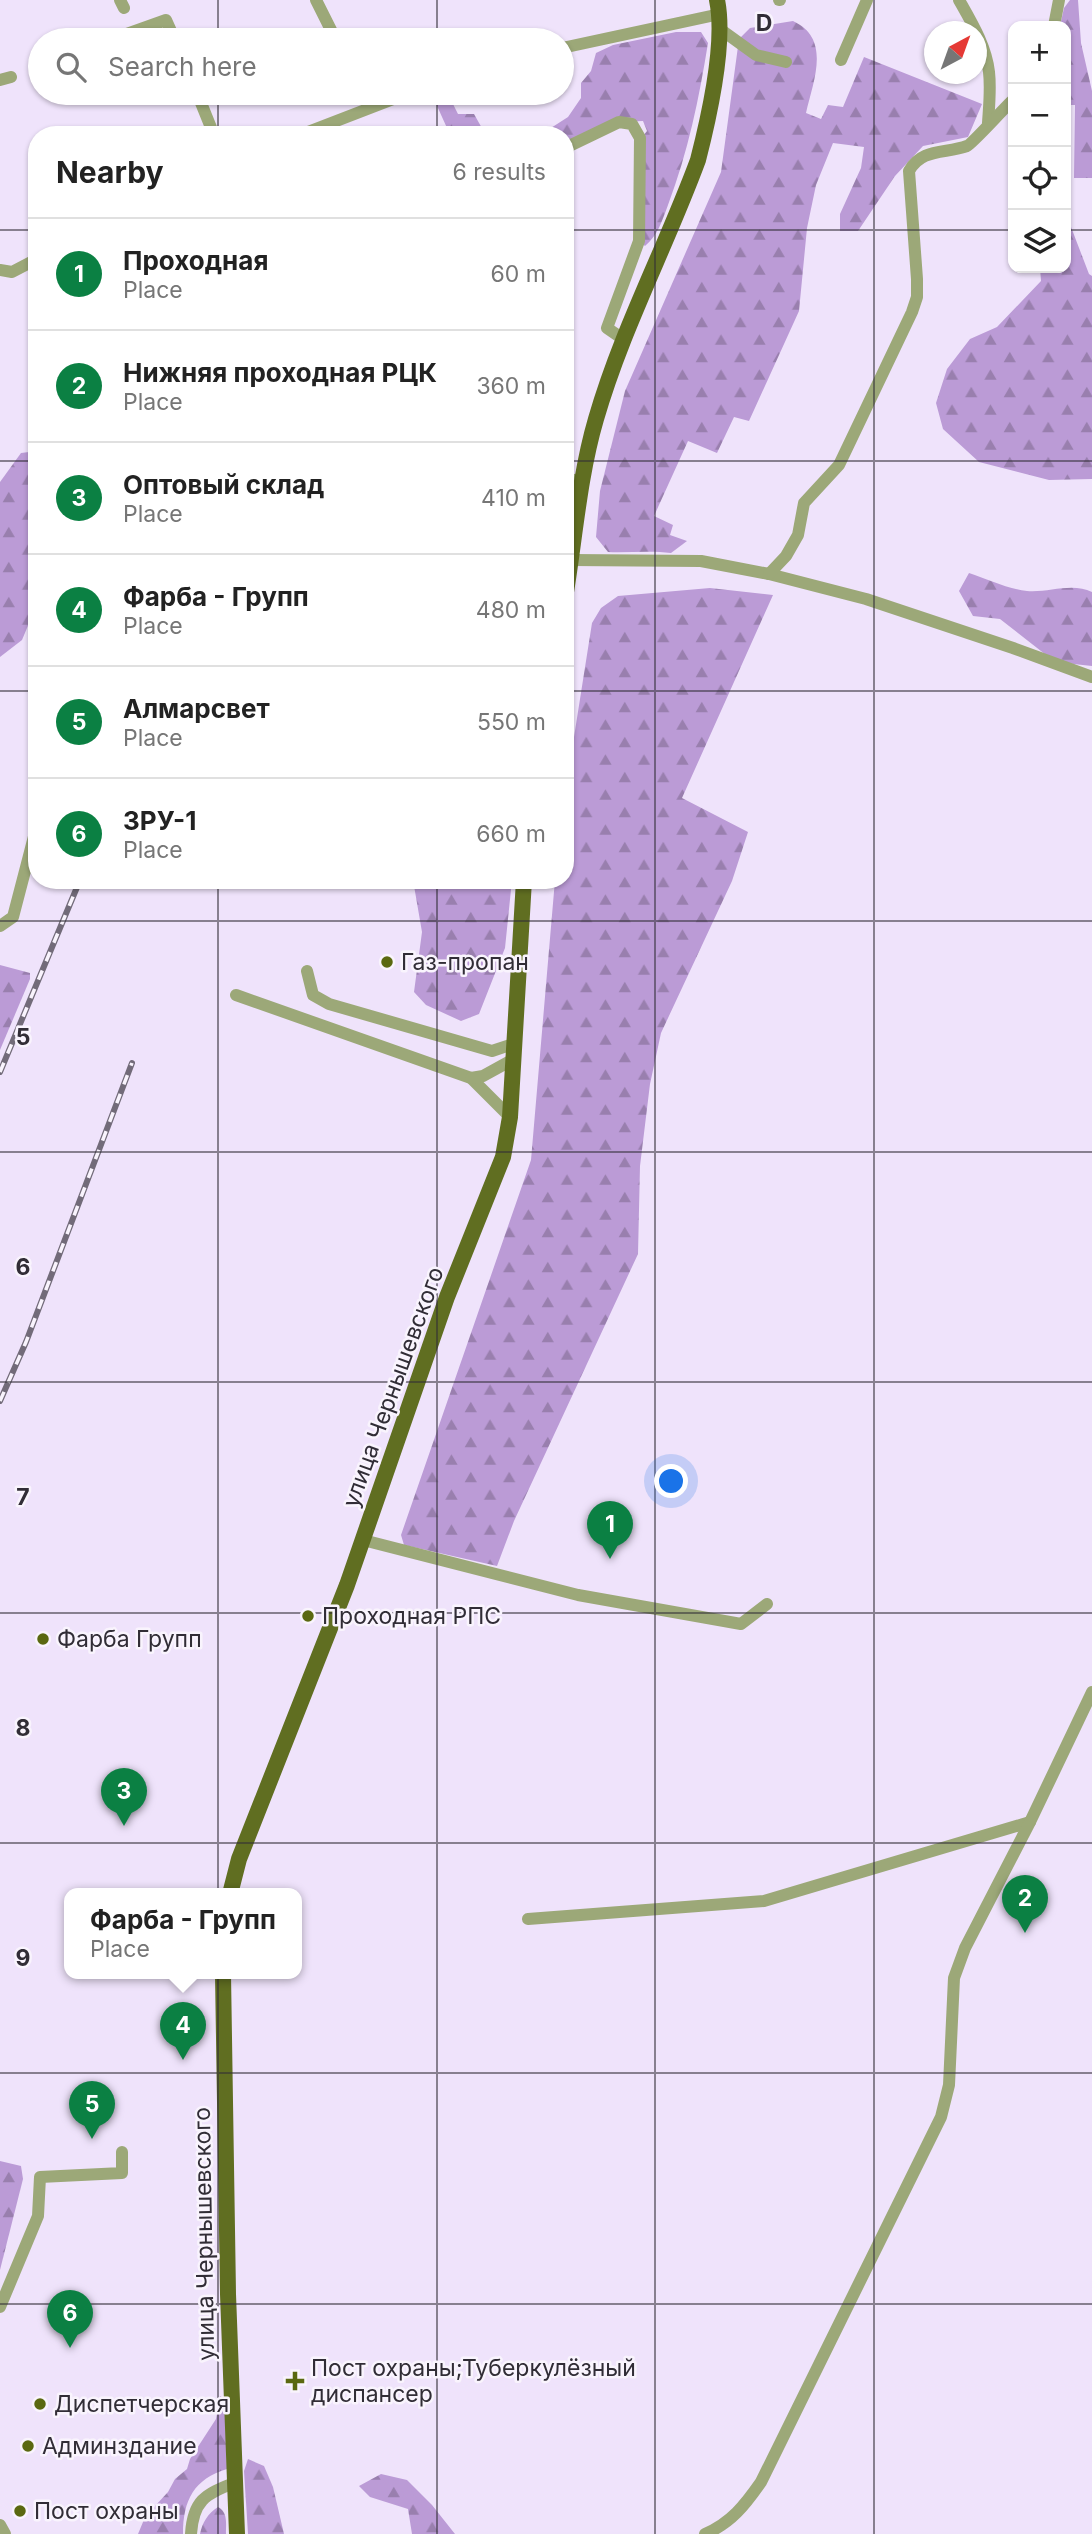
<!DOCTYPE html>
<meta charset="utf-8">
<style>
body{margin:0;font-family:Inter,sans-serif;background:#f2f2f2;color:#222}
.controls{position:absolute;right:21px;top:21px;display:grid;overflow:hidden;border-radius:14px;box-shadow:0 2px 5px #0004}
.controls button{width:63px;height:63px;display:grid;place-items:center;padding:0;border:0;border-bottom:2px solid #e0e0e0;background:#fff;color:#222;font:35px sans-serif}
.compass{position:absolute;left:924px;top:21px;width:63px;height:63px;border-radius:50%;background:#fff;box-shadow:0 2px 5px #0004;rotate:41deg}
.you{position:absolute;left:672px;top:1482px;width:24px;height:24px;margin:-18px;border:5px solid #fff;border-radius:50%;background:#1a73e8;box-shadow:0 0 0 10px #1a73e833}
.badge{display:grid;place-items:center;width:46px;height:46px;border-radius:50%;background:#0b8043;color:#fff;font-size:23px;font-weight:700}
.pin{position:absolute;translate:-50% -58px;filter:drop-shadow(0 2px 4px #0008)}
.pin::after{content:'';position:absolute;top:37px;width:24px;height:21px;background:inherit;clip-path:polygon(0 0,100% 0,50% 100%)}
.popup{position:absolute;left:64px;top:1888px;width:238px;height:91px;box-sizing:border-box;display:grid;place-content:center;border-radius:14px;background:#fff;filter:drop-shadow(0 2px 5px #0005);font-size:23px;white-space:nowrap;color:#767676}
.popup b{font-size:26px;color:#222}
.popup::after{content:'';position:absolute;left:50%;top:100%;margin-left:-14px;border:14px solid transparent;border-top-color:#fff}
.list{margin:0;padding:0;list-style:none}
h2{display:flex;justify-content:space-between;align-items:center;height:91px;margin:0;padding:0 28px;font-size:30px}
h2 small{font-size:23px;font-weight:400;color:#767676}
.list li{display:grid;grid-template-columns:46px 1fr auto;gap:21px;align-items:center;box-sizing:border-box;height:112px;padding:0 28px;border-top:2px solid #e0e0e0}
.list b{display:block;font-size:26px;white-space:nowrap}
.list p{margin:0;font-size:23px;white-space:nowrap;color:#767676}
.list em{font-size:23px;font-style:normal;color:#767676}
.icon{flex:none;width:38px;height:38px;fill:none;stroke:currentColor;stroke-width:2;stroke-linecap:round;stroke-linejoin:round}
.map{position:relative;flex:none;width:1092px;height:2534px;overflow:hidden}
.search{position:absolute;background:#fff;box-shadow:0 2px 5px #0004;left:28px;top:28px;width:546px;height:77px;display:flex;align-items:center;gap:18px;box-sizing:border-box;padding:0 24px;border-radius:38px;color:#767676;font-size:26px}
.panel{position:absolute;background:#fff;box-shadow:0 2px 5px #0004;left:28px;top:126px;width:546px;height:763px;border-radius:28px}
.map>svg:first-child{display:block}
.forest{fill:url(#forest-firs)}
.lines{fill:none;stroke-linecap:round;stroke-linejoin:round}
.minor{stroke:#9ca878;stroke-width:12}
.major{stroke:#606e21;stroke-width:16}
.rail-casing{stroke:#726b79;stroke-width:6}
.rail{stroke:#f9f4fd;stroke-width:3.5;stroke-dasharray:10;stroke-linecap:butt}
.grid{fill:none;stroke:#312d36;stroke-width:2;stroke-opacity:0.55}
.poi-dot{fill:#5a6810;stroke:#f9f4fd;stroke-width:2.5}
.labels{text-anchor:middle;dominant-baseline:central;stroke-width:5;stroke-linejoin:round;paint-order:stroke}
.poi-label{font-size:23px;fill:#312d36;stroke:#f9f4fd;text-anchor:start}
.street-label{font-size:23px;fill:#312d36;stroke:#f9f4fd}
.grid-label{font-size:23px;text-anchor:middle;font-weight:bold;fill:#312d36;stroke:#f9f4fd;stroke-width:5;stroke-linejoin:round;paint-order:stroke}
</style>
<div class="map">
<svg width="1092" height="2534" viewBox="0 0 1092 2534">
<defs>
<pattern id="forest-firs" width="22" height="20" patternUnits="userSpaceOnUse" patternTransform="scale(1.75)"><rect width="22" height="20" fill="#bb9bd6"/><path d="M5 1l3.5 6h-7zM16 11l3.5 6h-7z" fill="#997fae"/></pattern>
</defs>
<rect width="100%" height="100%" fill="#efe3fb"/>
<g class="forest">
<path d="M1070,0H1078L1081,43L1092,91V178H1074L1075,105H1066V26H1060L1064,8Z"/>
<path d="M793,21C832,39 813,81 806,113L821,119L828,105L843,107L864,57L982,104L968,137L923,146L895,176L858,231H840V214L861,168L864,147L833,143L816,185L807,228L799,311L749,421L734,417L717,453L688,441L654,516L673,525L670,535L687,541L671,553C650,550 629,553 608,552L596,537L600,491L625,391L721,172L739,39L750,28Z"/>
<path d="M676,32H701L708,43C699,99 688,152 668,205C662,221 658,235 645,246L639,241V141L647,131L643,121L619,122L565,148V135H540L568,117L581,98V83L591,71L596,53L613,45Z"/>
<path d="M438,93L451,100L458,114H474L483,130H500L503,135H443L447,128L433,97Z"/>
<path d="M1066,227H1071L1089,274L1092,276V479L1049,480L979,462L943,429L936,403L947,369L970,339L997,327L1041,281L1040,268H1066Z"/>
<path d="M37,451V604L22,640L0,657V482L21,453Z"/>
<path d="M969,573C987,579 1008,589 1027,591C1048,593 1072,582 1092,592V666L1055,662L1000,619L973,616L959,591Z"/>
<path d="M710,588L773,595L682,798L748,832L732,881L661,1033L650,1084L640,1166L638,1254L514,1521L497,1566L404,1545L401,1535L531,1160L555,880H565V794L592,623L601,608L618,596Z"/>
<path d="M413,880H512L505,948L479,1014L461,1021L426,1005L414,992L422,932Z"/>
<path d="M0,965L30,973V979L0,1050Z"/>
<path d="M0,2161L21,2166L23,2179L0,2270Z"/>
<path d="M220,2396L225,2399L227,2469C194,2479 183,2500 183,2534H138L143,2522L155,2506L168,2492L175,2479L187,2469L190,2459L216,2419Z"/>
<path d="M248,2459L264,2466L273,2487L284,2534H248L244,2471Z"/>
<path d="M381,2474L407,2480L432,2505L455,2534H412L408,2509L370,2497L359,2486Z"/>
<path d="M218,2507C228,2512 226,2524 226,2534H200C202,2523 208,2513 218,2507Z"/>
</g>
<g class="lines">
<g class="minor">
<path d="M120,0L124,8"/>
<path d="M316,0L336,40"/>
<path d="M779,0H780"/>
<path d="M959,0C972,23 986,46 989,72C991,89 989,107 988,123"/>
<path d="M1054,26L1059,0"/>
<path d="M720,29L756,55L786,62"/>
<path d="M110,40L166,20L175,40"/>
<path d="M562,48L720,14"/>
<path d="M841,60L867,0"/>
<path d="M38,67L40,66"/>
<path d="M0,80L11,77"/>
<path d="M197,93L214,135"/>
<path d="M300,135L409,93"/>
<path d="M565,148L619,122L632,124L640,138L639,241L607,328L623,339"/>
<path d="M0,270L12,272L37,259"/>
<path d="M565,477L582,483"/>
<path d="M571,560L701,561L769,574L866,599L1013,648L1092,677"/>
<path d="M769,574L786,556L798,535L804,503L839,465L912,312L917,297V279L909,171C922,148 945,154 967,146C972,144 1005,107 1013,100"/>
<path d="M0,926L13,917L37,825"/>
<path d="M307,971L313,995L329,1004L492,1051L513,1044"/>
<path d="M236,995L471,1078L510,1117"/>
<path d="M471,1078L483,1076L512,1060"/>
<path d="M363,1540L578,1595L741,1624L767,1604"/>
<path d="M528,1919L764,1901L1030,1822"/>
<path d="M0,2307L38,2216L40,2177L122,2173V2152"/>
<path d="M0,2525L5,2534"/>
<path d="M191,2534C193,2501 205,2494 234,2483"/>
<path d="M705,2534C731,2523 745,2505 761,2482L941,2117L949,2085L954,1978L965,1948L1030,1822L1092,1692"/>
</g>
<g class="major">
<path d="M565,598C575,538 579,477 596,419C622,329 666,247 698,160C709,117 726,43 717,0"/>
<path d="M230,1894L239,1859L347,1585L447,1297L503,1157L510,1117L524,880"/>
<path d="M223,1974L228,2294L237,2534"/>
</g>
<defs>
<g id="rail">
<path d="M0,1072L80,880"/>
<path d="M0,1401L26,1342L132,1063"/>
</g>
</defs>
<use href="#rail" class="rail-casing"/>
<use href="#rail" class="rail"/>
</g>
<path class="grid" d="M218,0V40M437,0V40M655,0V2534M874,0V2534M218,93V135M437,93V135M0,230H37M565,230H1013M1066,230H1092M0,461H37M565,461H1092M0,691H37M565,691H1092M218,880V2534M437,880V2534M0,921H1092M0,1152H1092M0,1382H1092M0,1613H1092M0,1843H1092M0,2073H1092M0,2304H1092"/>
<g class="poi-dot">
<circle cx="387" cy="962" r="7"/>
<circle cx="308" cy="1616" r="7"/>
<circle cx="43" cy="1639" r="7"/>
<path d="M291.5 2370.5h7v7h7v7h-7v7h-7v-7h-7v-7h7z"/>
<circle cx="40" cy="2404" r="7"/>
<circle cx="28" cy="2446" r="7"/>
<circle cx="20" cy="2511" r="7"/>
</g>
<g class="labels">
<g class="poi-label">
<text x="401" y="962">Газ-пропан</text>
<text x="322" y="1616">Проходная РПС</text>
<text x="57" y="1639">Фарба Групп</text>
<text x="311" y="2368">Пост охраны;Туберкулёзный<tspan x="311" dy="26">диспансер</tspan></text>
<text x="54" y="2404">Диспетчерская</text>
<text x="42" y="2446">Админздание</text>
<text x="34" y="2511">Пост охраны</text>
</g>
<g class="street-label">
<text transform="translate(393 1387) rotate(-70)">улица Чернышевского</text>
<text transform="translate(204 2234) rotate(-91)">улица Чернышевского</text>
</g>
</g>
<g class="grid-label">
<text x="764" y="31">D</text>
<text x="23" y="1045">5</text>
<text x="23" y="1275">6</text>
<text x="23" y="1505">7</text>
<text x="23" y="1736">8</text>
<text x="23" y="1966">9</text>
</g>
</svg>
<div class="controls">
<button>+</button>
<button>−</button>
<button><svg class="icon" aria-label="locate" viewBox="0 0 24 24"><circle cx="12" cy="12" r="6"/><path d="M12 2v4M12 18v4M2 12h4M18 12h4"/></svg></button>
<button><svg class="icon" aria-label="layers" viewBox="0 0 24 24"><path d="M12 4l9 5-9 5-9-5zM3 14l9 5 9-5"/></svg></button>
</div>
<svg class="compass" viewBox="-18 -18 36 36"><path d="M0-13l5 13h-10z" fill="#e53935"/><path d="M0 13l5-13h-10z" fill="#767676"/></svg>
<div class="you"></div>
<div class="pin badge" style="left:610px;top:1559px">1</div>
<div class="pin badge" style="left:1025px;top:1933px">2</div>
<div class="pin badge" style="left:124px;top:1826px">3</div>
<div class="pin badge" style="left:183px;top:2060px">4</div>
<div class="popup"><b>Фарба - Групп</b>Place</div>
<div class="pin badge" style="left:92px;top:2139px">5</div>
<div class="pin badge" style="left:70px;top:2348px">6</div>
<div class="search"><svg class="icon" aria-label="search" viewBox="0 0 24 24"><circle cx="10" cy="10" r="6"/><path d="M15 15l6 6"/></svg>Search here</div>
<section class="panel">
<h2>Nearby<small>6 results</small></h2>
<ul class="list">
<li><span class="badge">1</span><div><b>Проходная</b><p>Place</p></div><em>60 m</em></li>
<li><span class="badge">2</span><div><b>Нижняя проходная РЦК</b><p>Place</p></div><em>360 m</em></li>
<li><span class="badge">3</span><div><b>Оптовый склад</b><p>Place</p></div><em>410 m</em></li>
<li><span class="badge">4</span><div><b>Фарба - Групп</b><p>Place</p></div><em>480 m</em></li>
<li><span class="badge">5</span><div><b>Алмарсвет</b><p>Place</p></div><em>550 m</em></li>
<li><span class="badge">6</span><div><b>ЗРУ-1</b><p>Place</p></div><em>660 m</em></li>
</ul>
</section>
</div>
